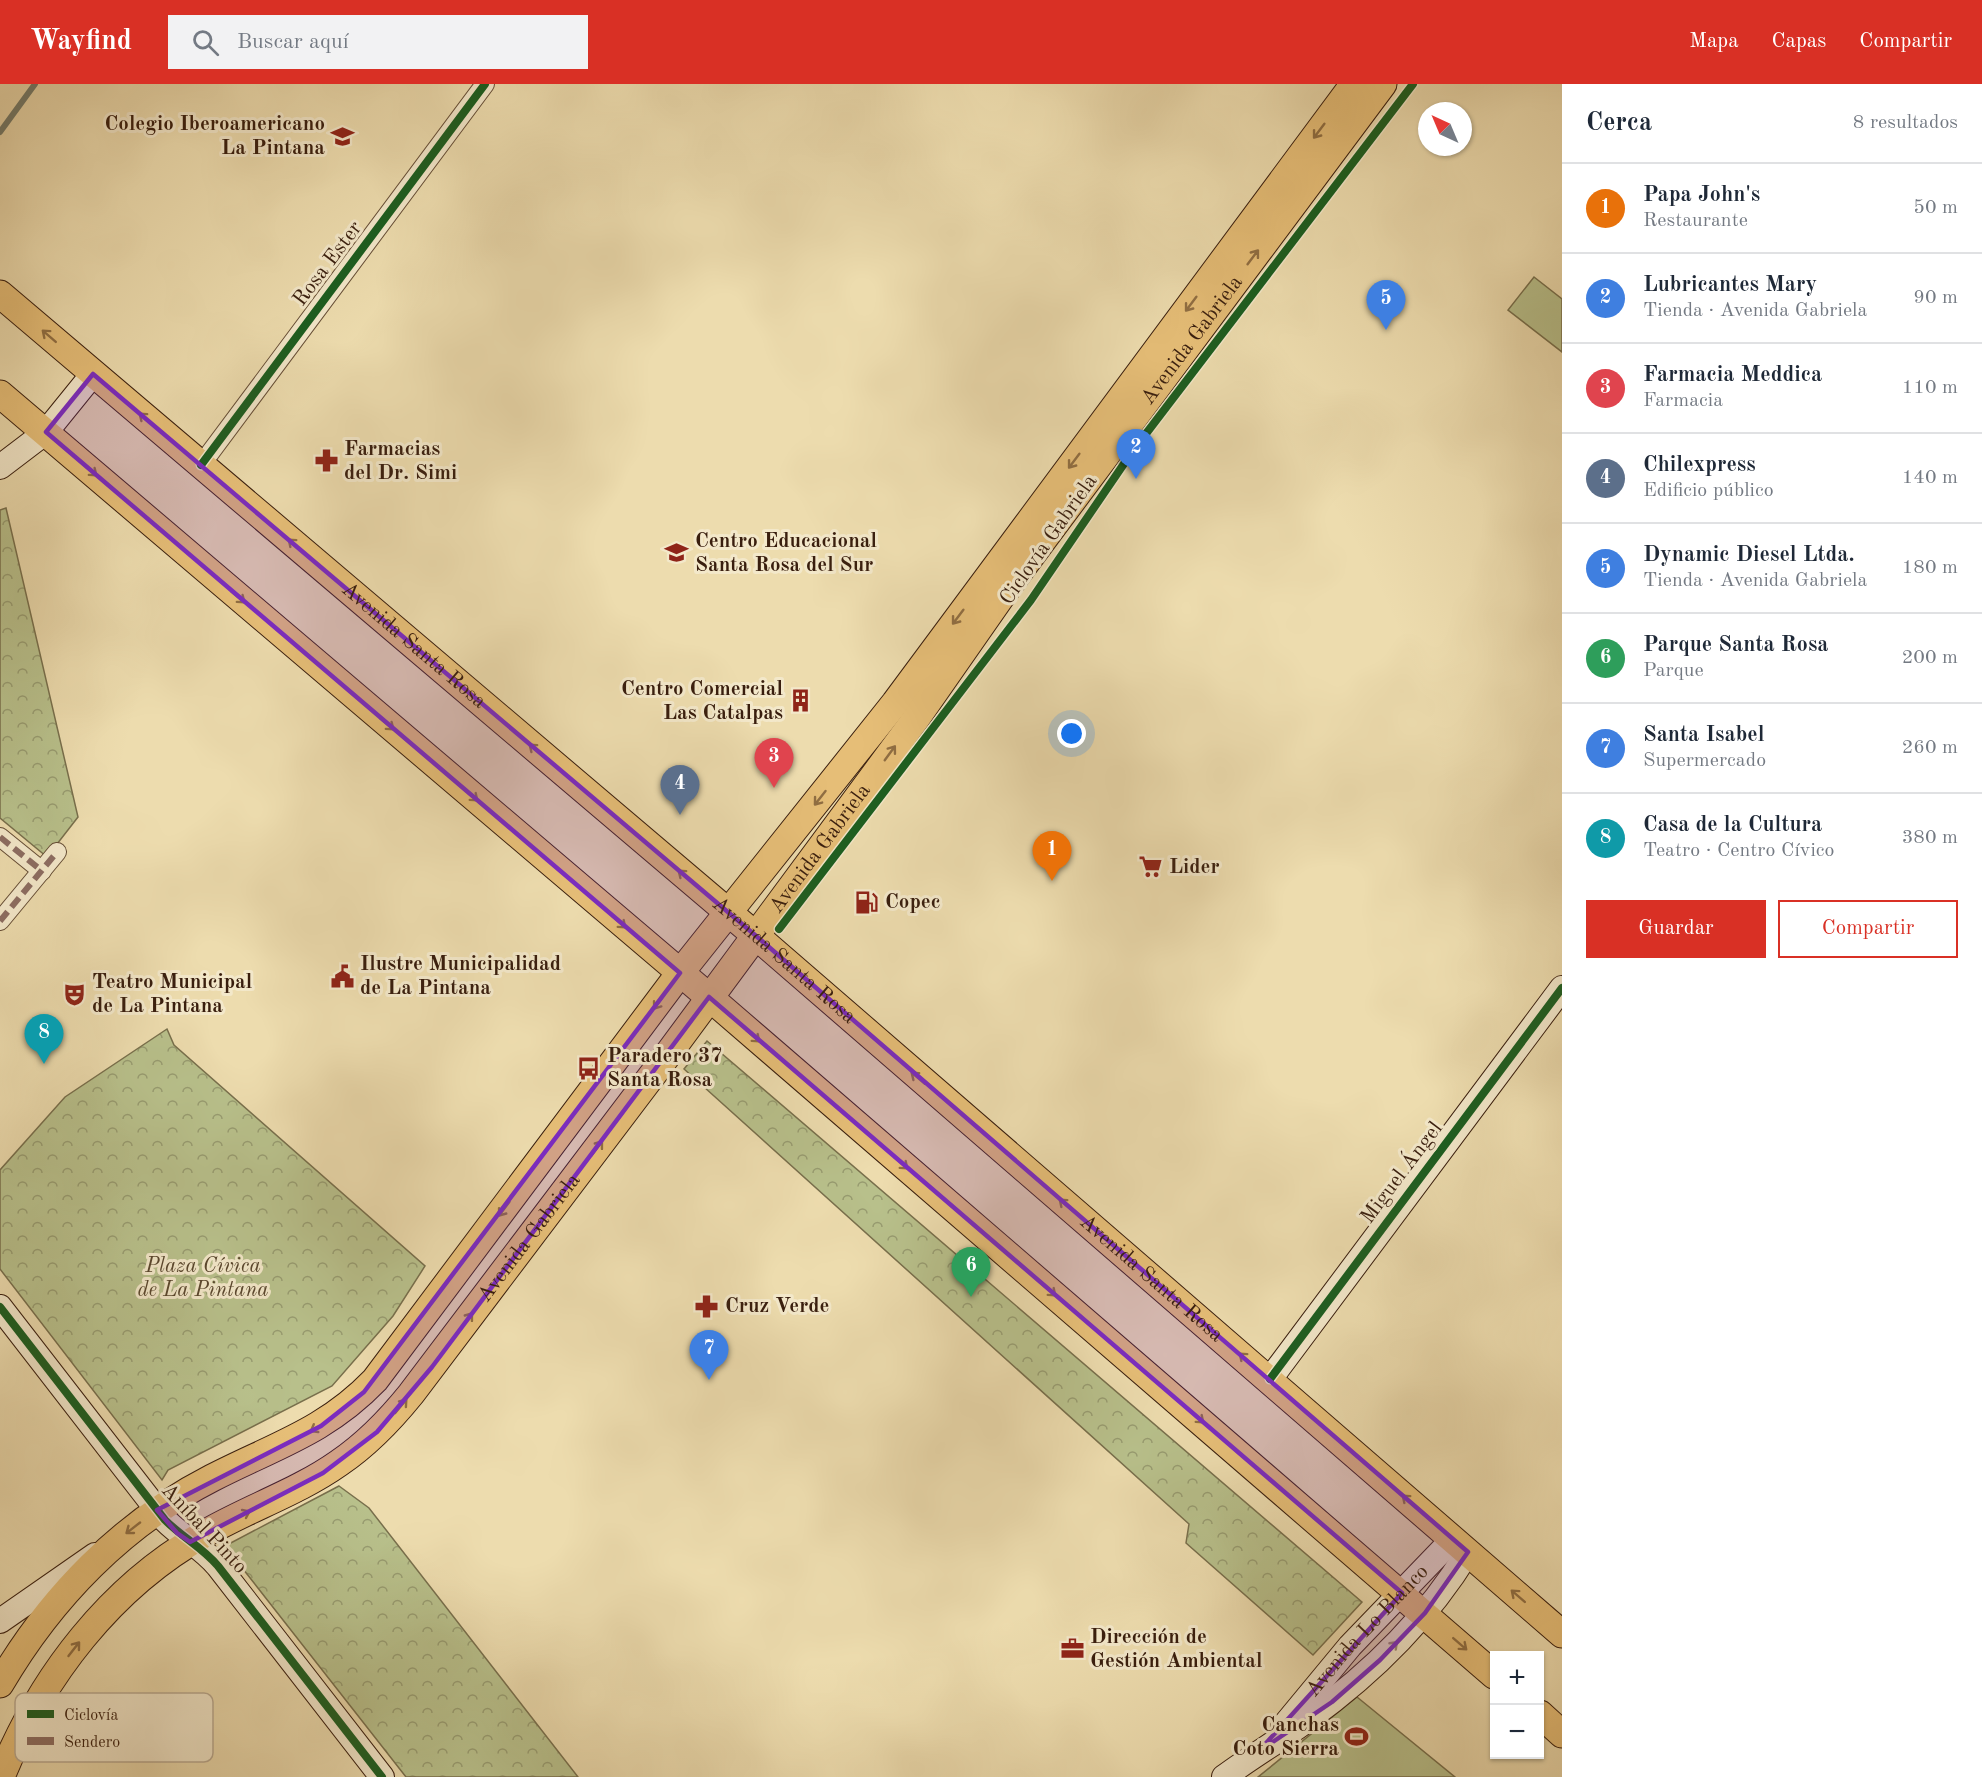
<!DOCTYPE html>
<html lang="es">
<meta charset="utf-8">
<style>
body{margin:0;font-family:"Old Standard TT",serif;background:#f2f2f3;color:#1f2937}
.controls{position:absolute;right:18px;bottom:18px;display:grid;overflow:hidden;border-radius:0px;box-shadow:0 2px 4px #0004}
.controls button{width:54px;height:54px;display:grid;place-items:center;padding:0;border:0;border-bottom:2px solid #e0e1e3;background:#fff;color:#1f2937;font:30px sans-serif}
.compass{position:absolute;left:1418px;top:18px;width:54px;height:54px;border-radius:50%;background:#fff;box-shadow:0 2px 4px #0004;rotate:316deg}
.you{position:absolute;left:1072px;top:650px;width:21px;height:21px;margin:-15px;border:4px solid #fff;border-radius:50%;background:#1a73e8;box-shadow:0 0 0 9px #1a73e833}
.badge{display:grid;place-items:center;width:39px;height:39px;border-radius:50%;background:#d93025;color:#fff;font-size:20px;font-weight:700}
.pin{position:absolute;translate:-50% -50px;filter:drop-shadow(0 2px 3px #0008)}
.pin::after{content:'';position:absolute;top:32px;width:21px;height:18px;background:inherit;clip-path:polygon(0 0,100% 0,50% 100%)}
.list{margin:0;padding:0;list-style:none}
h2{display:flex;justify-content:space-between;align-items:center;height:78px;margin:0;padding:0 24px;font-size:26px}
h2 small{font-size:20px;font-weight:400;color:#747a83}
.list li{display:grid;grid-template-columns:39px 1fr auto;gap:18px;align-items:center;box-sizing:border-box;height:90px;padding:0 24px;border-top:2px solid #e0e1e3}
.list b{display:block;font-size:22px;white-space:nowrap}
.list p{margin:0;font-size:20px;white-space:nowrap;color:#747a83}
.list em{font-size:20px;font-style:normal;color:#747a83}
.actions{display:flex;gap:12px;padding:18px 24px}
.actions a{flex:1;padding:14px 0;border:2px solid #d93025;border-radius:0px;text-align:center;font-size:21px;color:#d93025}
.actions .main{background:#d93025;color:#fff}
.icon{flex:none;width:33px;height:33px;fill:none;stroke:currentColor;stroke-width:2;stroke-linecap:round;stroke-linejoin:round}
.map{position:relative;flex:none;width:1562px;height:1693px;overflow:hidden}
header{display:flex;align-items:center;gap:36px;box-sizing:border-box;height:84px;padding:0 30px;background:#d93025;color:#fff}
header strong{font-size:28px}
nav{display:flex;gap:33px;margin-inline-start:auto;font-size:21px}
.search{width:420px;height:54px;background:#f2f2f3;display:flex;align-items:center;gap:15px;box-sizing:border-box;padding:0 21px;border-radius:0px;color:#747a83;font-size:22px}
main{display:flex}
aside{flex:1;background:#fff}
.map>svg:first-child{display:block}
.park{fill:url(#park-crowns);stroke:#786f4c;stroke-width:1.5}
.pitch{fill:#b8c08b;stroke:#786f4c;stroke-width:1.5}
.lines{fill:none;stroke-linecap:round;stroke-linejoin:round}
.stream{stroke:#737c6d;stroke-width:6}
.street-casing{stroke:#664e36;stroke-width:20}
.secondary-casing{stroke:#391e0e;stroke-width:26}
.primary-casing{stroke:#391e0e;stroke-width:29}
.street{stroke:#f3e8ca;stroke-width:18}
.secondary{stroke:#f3e8ca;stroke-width:24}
.primary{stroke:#e6be77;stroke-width:27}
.quiet{stroke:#8d6e63;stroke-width:6;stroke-dasharray:12 6;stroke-linecap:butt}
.cycleway-casing{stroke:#f3e8ca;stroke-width:11}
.cycleway{stroke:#1b5e20;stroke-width:8}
.oneway{stroke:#906e42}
.oneway2{stroke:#9f8d75}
.marked{fill:#7b2cbf;fill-opacity:0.2;stroke:#7b2cbf;stroke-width:4.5;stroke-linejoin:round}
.labels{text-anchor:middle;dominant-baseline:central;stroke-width:6;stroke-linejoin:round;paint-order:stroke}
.poi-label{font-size:21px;font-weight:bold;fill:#391e0e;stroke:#f3e8ca;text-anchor:start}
.street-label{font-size:21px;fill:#391e0e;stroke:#f3e8ca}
.park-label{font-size:21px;font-style:italic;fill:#59462d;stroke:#f3e8ca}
.key{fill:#f3e8ca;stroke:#bbab92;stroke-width:1.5}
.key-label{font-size:16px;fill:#391e0e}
</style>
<header>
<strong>Wayfind</strong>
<div class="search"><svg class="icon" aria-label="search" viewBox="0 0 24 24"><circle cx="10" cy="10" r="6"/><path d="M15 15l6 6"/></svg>Buscar aquí</div>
<nav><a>Mapa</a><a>Capas</a><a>Compartir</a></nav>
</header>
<main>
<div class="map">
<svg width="1562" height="1693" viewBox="0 0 1562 1693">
<defs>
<pattern id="park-crowns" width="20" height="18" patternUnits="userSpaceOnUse" patternTransform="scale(1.5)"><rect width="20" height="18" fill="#b8c08b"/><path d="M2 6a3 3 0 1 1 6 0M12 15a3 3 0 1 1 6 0" fill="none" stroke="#979b70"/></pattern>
</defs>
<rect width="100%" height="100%" fill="#eddcae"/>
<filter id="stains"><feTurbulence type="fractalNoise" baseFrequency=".00333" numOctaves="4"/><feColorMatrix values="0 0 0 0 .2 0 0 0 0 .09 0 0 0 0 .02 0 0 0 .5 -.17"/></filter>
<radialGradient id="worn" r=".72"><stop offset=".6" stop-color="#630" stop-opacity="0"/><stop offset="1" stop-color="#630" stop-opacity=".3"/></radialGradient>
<g class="park">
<path d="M6,424L78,733L47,773L0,734V426Z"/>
<path d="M167,945L174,961L425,1182L393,1232L332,1302L168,1386L162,1396L0,1185V1086L65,1013Z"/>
<path d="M707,957L1362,1518L1313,1571L1186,1459L1189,1440L684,985Z"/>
<path d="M339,1402L369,1424L578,1693H406L225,1462Z"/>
</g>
<g class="pitch">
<path d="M1534,193L1562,215V268L1508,226Z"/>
<path d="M1357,1613L1455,1693H1258Z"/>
</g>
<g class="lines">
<path class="stream" d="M0,48L35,0"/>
<defs>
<g id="street">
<path d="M201,381L485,0"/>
<path d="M0,753L42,787"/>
<path d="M0,837L57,768"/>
</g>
<g id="secondary">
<path d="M0,383L46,348L93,290"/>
<path d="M0,1223L165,1436C182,1453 203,1464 218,1482L382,1693"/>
<path d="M1270,1295L1562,904"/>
<path d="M0,1537L95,1471"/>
<path id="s1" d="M1283,1643L1350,1562L1453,1455"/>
<path d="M1224,1693C1251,1673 1280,1656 1307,1636C1371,1590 1427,1535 1468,1468"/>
</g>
<g id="primary">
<path id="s2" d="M0,210L755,851L1562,1550"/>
<path d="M0,310L709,913L1494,1591"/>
<path d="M0,1600C51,1513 122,1440 212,1394C274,1362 325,1348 375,1296L680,889L895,619L1354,0"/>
<path d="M1540,1630L1562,1650"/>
<path id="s3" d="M1,1693C41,1593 111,1502 206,1449C249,1424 298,1408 339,1379C367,1360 390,1336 411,1310L663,977L915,636L1010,500L1383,0"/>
</g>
</defs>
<use href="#street" class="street-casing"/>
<use href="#secondary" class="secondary-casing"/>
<use href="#primary" class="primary-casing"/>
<use href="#street" class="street"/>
<use href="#secondary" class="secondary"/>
<use href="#primary" class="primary"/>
<g class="quiet">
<path d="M0,753L42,787"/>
<path d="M0,837L57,768"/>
</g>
<defs>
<g id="cycleway">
<path d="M201,381L485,0"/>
<path d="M779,845L1031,516L1132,368L1413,0"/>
<path d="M0,1223L165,1436C182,1453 203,1464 218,1482L382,1693"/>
<path d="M1270,1295L1562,904"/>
</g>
</defs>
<use href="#cycleway" class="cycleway-casing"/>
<use href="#cycleway" class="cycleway"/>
</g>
<defs><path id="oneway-shaft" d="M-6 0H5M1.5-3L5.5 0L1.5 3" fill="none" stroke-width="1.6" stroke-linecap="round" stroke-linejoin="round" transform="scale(1.5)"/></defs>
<g class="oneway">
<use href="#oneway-shaft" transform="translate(1319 47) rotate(127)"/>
<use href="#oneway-shaft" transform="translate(1253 173) rotate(-53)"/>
<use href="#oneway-shaft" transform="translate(1191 220) rotate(127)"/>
<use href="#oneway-shaft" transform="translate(49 252) rotate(-139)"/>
<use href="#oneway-shaft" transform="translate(146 335) rotate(-140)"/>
<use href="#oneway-shaft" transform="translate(1074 377) rotate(127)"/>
<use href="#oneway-shaft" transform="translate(90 386) rotate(40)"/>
<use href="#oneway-shaft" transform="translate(295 461) rotate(-139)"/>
<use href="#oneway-shaft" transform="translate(238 513) rotate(40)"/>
<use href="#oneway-shaft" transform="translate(958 533) rotate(127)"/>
<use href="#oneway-shaft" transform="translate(387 640) rotate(40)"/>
<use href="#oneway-shaft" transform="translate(536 666) rotate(-140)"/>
<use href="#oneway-shaft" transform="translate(890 669) rotate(-54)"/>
<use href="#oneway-shaft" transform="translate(471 711) rotate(41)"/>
<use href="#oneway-shaft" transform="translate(820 714) rotate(128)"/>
<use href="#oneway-shaft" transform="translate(685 792) rotate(-140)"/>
<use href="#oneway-shaft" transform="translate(619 838) rotate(41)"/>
<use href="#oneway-shaft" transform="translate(659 918) rotate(126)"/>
<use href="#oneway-shaft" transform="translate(753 952) rotate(41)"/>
<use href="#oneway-shaft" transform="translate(918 994) rotate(-140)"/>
<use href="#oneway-shaft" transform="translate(597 1064) rotate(-53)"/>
<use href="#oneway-shaft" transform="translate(901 1079) rotate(41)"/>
<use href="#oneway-shaft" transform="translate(1066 1121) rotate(-139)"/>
<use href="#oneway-shaft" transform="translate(504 1125) rotate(127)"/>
<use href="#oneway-shaft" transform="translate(1049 1206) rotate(41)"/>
<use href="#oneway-shaft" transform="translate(467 1236) rotate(-53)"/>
<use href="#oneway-shaft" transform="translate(1246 1275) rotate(-139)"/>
<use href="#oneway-shaft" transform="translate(401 1322) rotate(-50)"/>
<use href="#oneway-shaft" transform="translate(1197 1333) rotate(41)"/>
<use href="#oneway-shaft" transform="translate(318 1343) rotate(150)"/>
<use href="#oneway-shaft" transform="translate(1409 1417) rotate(-139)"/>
<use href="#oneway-shaft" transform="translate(242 1431) rotate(-26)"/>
<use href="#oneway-shaft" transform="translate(133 1444) rotate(142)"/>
<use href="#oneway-shaft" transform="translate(1518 1512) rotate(-139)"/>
<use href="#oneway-shaft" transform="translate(1460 1560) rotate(41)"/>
<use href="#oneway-shaft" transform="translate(74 1565) rotate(-52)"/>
</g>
<use class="oneway2" href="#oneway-shaft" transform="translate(1391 1564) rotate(-45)"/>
<path class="marked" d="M93,290L755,851L1468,1468L1425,1529L1380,1576L1332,1618L1258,1668L1402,1509L709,913L432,1283L377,1348L323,1389L190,1458L177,1449L157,1426L321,1342L364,1308L680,889L46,348Z"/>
<defs>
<symbol id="school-bare" viewBox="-9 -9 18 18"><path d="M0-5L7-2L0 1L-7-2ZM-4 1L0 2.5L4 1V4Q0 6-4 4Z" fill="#8f2418" stroke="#f3e8ca" stroke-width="2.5" paint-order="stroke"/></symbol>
<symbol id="pharmacy-bare" viewBox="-9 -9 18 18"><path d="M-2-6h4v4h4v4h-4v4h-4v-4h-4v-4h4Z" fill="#8f2418" stroke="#f3e8ca" stroke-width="2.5" paint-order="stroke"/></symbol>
<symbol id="building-bare" viewBox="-9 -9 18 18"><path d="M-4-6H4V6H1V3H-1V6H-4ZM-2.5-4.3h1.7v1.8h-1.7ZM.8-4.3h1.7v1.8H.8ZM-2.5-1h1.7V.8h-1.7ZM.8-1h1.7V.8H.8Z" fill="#8f2418" stroke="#f3e8ca" stroke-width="2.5" paint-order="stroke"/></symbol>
<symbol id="supermarket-bare" viewBox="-9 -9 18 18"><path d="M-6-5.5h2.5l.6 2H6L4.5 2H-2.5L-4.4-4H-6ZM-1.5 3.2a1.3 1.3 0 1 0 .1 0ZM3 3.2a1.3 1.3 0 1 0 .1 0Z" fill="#8f2418" stroke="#f3e8ca" stroke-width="2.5" paint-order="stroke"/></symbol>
<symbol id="fuel-bare" viewBox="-9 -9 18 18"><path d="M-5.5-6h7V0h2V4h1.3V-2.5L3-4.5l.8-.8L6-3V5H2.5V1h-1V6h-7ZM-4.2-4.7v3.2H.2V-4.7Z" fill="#8f2418" stroke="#f3e8ca" stroke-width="2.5" paint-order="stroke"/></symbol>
<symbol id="civic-bare" viewBox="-9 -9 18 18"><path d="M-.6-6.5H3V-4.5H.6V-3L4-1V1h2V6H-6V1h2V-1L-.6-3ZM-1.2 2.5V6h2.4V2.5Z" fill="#8f2418" stroke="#f3e8ca" stroke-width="2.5" paint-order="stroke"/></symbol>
<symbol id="theatre-bare" viewBox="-9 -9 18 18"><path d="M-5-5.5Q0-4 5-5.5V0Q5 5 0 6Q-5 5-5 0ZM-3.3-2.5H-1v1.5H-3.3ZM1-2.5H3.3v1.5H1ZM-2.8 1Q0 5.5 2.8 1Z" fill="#8f2418" stroke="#f3e8ca" stroke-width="2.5" paint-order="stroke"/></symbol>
<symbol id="bus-bare" viewBox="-9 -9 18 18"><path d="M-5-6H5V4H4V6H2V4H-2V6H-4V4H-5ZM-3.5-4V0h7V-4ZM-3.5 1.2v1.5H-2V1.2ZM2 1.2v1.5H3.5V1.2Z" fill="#8f2418" stroke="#f3e8ca" stroke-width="2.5" paint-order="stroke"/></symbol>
<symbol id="office-bare" viewBox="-9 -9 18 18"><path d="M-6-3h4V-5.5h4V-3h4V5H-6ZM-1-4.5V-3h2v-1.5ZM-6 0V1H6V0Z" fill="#8f2418" stroke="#f3e8ca" stroke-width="2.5" paint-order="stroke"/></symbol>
<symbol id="stadium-bare" viewBox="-9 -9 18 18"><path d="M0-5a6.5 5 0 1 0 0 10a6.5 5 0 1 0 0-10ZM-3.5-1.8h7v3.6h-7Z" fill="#8f2418" stroke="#f3e8ca" stroke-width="2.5" paint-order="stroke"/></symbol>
</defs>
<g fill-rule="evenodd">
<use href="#school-bare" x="326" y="36" width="33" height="33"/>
<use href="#pharmacy-bare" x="310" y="360" width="33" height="33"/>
<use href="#school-bare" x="660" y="452" width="33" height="33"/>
<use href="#building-bare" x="784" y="600" width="33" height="33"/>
<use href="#supermarket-bare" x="1134" y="766" width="33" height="33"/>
<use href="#fuel-bare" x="850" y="802" width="33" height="33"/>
<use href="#civic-bare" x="326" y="876" width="33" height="33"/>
<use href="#theatre-bare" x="58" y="894" width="33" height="33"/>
<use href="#bus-bare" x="572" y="968" width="33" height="33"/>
<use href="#pharmacy-bare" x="690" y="1206" width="33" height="33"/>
<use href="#office-bare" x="1056" y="1548" width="33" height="33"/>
<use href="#stadium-bare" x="1340" y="1636" width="33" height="33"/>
</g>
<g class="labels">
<g class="poi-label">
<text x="325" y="40" text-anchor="end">Colegio Iberoamericano<tspan x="325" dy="24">La Pintana</tspan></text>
<text x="344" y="365">Farmacias<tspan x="344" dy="24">del Dr. Simi</tspan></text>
<text x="695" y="457">Centro Educacional<tspan x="695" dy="24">Santa Rosa del Sur</tspan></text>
<text x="783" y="605" text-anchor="end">Centro Comercial<tspan x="783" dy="24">Las Catalpas</tspan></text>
<text x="1169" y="783">Lider</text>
<text x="885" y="818">Copec</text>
<text x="360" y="880">Ilustre Municipalidad<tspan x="360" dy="24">de La Pintana</tspan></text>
<text x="92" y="898">Teatro Municipal<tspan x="92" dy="24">de La Pintana</tspan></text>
<text x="607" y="972">Paradero 37<tspan x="607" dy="24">Santa Rosa</tspan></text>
<text x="725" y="1222">Cruz Verde</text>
<text x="1090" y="1553">Dirección de<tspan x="1090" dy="24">Gestión Ambiental</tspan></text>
<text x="1339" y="1641" text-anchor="end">Canchas<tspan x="1339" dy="24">Coto Sierra</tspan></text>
</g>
<g class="street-label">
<text transform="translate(328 180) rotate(-53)">Rosa Ester</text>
<text stroke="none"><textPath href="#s3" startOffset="1887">Avenida Gabriela</textPath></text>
<text transform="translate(1049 456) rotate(-55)">Ciclovía Gabriela</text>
<text stroke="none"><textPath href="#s2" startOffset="543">Avenida Santa Rosa</textPath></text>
<text stroke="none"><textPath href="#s3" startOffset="1257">Avenida Gabriela</textPath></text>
<text stroke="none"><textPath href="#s2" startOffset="1029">Avenida Santa Rosa</textPath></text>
<text transform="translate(1402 1089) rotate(-53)">Miguel Ángel</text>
<text stroke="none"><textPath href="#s3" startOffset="771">Avenida Gabriela</textPath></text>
<text stroke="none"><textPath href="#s2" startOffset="1515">Avenida Santa Rosa</textPath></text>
<text transform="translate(204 1445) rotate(47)">Aníbal Pinto</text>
<text stroke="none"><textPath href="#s1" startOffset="128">Avenida Lo Blanco</textPath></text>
</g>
<g class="park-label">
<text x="203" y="1182">Plaza Cívica<tspan x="203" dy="24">de La Pintana</tspan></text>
</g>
</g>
<rect x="15" y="1609" width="198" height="69" rx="9" class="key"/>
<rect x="27" y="1626" width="27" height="8" fill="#1b5e20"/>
<rect x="27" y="1653" width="27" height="8" fill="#8d6e63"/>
<g class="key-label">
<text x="64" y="1636">Ciclovía</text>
<text x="64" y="1663">Sendero</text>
</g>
<rect width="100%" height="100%" filter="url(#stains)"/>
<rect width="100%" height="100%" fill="url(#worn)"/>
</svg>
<div class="controls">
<button>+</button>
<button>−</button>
</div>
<svg class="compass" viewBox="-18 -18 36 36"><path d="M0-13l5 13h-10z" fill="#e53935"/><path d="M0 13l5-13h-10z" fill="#747a83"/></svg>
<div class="you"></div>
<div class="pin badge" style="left:1052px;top:797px;background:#e8710a">1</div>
<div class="pin badge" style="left:1136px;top:395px;background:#3f7fe0">2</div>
<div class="pin badge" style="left:774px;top:704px;background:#e0444e">3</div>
<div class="pin badge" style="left:680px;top:731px;background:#5c6f8a">4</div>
<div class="pin badge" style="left:1386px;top:246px;background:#3f7fe0">5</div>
<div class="pin badge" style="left:971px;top:1213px;background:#2e9e5b">6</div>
<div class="pin badge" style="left:709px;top:1296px;background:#3f7fe0">7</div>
<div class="pin badge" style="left:44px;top:980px;background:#0f9aa8">8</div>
</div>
<aside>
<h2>Cerca<small>8 resultados</small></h2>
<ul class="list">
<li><span class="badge" style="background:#e8710a">1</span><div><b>Papa John's</b><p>Restaurante</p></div><em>50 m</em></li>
<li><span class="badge" style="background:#3f7fe0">2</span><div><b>Lubricantes Mary</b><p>Tienda · Avenida Gabriela</p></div><em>90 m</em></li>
<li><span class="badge" style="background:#e0444e">3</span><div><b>Farmacia Meddica</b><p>Farmacia</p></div><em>110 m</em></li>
<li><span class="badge" style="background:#5c6f8a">4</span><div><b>Chilexpress</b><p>Edificio público</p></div><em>140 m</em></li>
<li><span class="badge" style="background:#3f7fe0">5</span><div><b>Dynamic Diesel Ltda.</b><p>Tienda · Avenida Gabriela</p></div><em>180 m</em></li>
<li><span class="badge" style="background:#2e9e5b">6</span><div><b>Parque Santa Rosa</b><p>Parque</p></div><em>200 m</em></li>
<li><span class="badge" style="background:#3f7fe0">7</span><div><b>Santa Isabel</b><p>Supermercado</p></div><em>260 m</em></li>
<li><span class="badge" style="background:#0f9aa8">8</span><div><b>Casa de la Cultura</b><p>Teatro · Centro Cívico</p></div><em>380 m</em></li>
</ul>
<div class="actions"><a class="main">Guardar</a><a>Compartir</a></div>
</aside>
</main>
